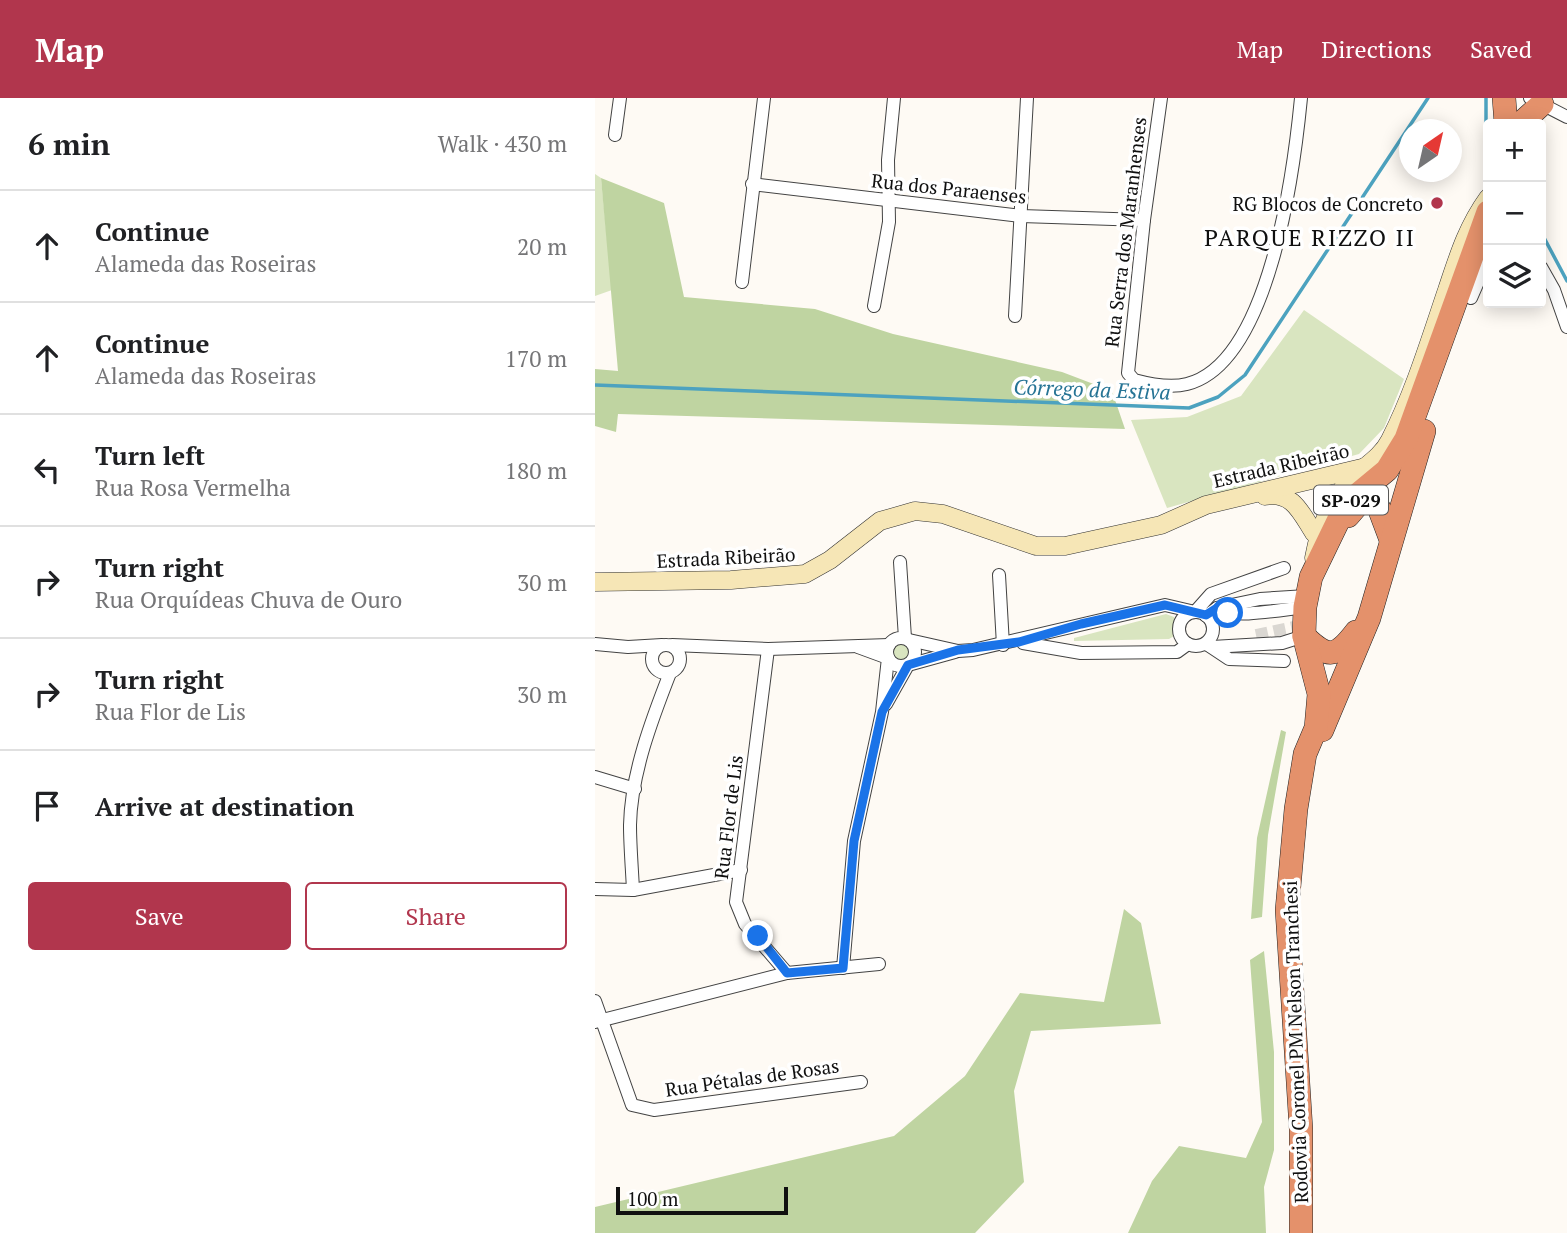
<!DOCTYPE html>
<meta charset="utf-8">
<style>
body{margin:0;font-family:"PT Serif",serif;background:#f6f6f6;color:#202124}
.controls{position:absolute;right:21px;top:21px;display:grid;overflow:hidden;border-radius:7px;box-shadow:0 4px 18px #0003}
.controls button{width:63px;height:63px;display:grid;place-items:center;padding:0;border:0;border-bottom:2px solid #e0e0e0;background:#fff;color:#202124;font:35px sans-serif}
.compass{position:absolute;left:804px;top:21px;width:63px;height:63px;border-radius:50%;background:#fff;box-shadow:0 4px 18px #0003;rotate:34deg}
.scale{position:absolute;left:21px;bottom:18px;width:172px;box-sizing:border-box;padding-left:7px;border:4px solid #101010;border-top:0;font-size:19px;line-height:24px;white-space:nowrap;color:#101010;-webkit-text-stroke:5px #fff;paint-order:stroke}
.stop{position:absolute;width:21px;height:21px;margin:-16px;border:5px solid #1a73e8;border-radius:50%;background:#fff}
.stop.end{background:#1a73e8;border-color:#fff;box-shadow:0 2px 7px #0008}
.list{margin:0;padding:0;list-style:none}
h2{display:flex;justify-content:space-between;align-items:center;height:91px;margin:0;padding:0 28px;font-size:30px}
h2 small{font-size:23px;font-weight:400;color:#757577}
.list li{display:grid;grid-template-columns:46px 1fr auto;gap:21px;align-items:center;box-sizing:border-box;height:112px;padding:0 28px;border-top:2px solid #e0e0e0}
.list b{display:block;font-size:26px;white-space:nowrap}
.list p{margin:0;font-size:23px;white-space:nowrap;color:#757577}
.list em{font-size:23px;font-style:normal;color:#757577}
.actions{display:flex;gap:14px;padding:21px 28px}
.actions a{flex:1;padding:16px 0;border:2px solid #b1364d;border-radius:7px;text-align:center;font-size:24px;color:#b1364d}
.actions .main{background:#b1364d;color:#fff}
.icon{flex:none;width:38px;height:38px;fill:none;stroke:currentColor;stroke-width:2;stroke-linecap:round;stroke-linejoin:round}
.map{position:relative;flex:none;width:972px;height:1135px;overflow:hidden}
header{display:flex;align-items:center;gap:42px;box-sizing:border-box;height:98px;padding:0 35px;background:#b1364d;color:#fff}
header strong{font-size:33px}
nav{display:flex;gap:38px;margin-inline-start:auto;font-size:24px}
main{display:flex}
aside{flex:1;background:#fff}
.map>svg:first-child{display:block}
.green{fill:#d9e5c0}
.forest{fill:#bfd4a1}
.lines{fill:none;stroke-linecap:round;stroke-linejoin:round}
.stream{stroke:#4ca2bf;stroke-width:3.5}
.street-tunnel{stroke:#dad7d2;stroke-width:12;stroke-dasharray:12 6;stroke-linecap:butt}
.street-casing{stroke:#434343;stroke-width:14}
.secondary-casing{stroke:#323232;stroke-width:19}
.highway-casing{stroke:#212121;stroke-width:24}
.street{stroke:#fff;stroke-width:12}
.secondary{stroke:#f6e6b6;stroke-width:18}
.highway{stroke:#e4916b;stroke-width:23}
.route{stroke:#1a73e8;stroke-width:9}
.poi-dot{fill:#b1364d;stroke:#fff;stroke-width:2.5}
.labels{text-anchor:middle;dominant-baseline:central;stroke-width:7;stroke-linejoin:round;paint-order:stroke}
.shield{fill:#fff;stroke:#585858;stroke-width:2}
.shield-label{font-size:18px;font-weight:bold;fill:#101010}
.street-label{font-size:19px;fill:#101010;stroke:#fff}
.poi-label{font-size:19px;fill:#101010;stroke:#fff;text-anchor:end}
.water-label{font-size:21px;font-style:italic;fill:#267495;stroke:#fff}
.quarter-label{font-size:23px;letter-spacing:2px;fill:#101010;stroke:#fff}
</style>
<header>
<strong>Map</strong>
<nav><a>Map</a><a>Directions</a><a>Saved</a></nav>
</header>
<main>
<aside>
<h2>6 min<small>Walk · 430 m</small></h2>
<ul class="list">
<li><svg class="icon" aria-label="ahead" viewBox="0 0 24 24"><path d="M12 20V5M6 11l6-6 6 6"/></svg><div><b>Continue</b><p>Alameda das Roseiras</p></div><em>20 m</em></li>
<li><svg class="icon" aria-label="ahead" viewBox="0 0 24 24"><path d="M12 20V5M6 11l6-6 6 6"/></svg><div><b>Continue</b><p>Alameda das Roseiras</p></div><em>170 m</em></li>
<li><svg class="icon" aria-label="left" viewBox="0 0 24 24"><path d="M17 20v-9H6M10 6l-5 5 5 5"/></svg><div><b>Turn left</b><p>Rua Rosa Vermelha</p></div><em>180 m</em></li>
<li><svg class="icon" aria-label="right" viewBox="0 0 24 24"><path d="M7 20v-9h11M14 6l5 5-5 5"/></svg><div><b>Turn right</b><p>Rua Orquídeas Chuva de Ouro</p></div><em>30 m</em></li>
<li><svg class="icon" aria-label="right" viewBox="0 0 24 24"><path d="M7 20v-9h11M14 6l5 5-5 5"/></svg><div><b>Turn right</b><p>Rua Flor de Lis</p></div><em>30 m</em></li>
<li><svg class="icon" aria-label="arrive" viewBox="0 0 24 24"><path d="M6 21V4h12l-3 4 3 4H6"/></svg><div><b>Arrive at destination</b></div></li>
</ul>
<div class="actions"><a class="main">Save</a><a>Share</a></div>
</aside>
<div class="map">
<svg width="972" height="1135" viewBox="0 0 972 1135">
<rect width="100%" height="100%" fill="#fefaf4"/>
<g class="green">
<path d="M0,76L6,80L17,192L0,198Z"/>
<path d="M709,212L809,281L789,330L764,356L572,410L536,322L592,319L646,298Z"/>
<path d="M571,516L579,519L582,525L579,538L574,541L479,543V540Z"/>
<circle cx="307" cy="554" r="10"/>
</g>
<g class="forest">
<path d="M6,80L69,105L89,199L220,211L298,236L467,274L517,293L530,331L23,316L21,334L0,328V271L23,273Z"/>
<path d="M686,632L691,634L673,737L667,819L656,821L662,740Z"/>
<path d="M529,811L546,825L566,926L436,933L419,993L429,1084L380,1135H0V1109L299,1038L370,978L425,895L509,904Z"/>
<path d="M669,853L679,954V1052L669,1089L671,1135H533L557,1083L584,1048L651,1060L667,1024L655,862Z"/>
</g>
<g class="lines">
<g class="stream">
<path d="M891,0V59"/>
<path d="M946,134L972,183"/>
<path d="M0,287L594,310L623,299L650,277L833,0"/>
</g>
<path class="street-tunnel" d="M661,537L708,527"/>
<defs>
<g id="street">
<path d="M566,0L549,122L533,275L539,282C554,286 576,290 592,286C675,265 699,72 706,0"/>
<path d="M935,0L972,19"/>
<path d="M20,37L25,0"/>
<path d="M157,86L426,118L549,122"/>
<path d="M946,169L959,192L972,229"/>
<path d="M147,184L169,0"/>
<path d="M876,200L893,161"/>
<path d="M279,208L294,124L293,62L299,0"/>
<path d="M420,218L432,0"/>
<path d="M305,464L310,540"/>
<path d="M404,477L408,547"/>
<path d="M622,510L665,501L712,498"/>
<circle cx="601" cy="531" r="17"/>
<path d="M611,518L622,510C636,522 690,511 710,509"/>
<circle cx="306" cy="554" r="14"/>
<path d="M314,542L363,553L378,552L570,507L600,514L616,496L689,470"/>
<path d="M428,545L486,555L582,554L593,546"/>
<path d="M0,546L33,549L67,547"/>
<path d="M612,546L617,549L687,545L709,538"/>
<circle cx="71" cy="561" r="14"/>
<path d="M77,547L173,551L294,547"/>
<path d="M613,547L634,561L689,563"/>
<path d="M173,551L141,804L150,826L192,875"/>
<path d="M291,606L313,567L360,554"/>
<path d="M0,679L40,691"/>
<path d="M0,791L38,792L146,772"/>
<path d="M38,792C37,770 35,748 35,727C36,676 57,621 75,575"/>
<path d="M248,870L259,743L287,614L293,560L263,549"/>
<path d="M0,903L37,1007L59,1012L266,984"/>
<path d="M0,924L192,875L284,866"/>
</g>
<g id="secondary">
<path d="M670,398C698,393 706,415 719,435"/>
<path d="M719,460C724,432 734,405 754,383C768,369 786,360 795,342C819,295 835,242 852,192C863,159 872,129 893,100"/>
<path d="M0,484L136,482L210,476L235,462L285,423L320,413L348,416L441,448H470L566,427L611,407L771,369"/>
</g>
<g id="highway">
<path d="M909,0L911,26"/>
<path d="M925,26L947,6"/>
<path d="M753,418L765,404H777L784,410L796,442"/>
<path d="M709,538C733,561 741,560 761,534"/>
<path d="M727,632L774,520L829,333"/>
<path d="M706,1135V1031L692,812L701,711L710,656L721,630L724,596L709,538L710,509L716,479L746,417L757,401L792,372L811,341L893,114"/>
</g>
</defs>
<use href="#street" class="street-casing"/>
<use href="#secondary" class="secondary-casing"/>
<use href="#highway" class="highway-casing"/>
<use href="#street" class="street"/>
<use href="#secondary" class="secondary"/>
<use href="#highway" class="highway"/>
</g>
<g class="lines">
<path class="route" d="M163,838L192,875L248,870L259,743L287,614L313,567L363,552L424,544L486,526L570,507L611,517L622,510L633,515"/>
</g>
<circle class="poi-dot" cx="842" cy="105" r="7"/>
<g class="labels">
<rect class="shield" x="719" y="387.5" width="74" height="29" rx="5"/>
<g class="shield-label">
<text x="756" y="402">SP-029</text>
</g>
<g class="street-label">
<text transform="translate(354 90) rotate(6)">Rua dos Paraenses</text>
<text transform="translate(530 134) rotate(-83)">Rua Serra dos Maranhenses</text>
<text transform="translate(686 367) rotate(-13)">Estrada Ribeirão</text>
<text transform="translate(131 459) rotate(-3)">Estrada Ribeirão</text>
<text transform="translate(133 719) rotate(-83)">Rua Flor de Lis</text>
<text transform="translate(700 944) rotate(-92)">Rodovia Coronel PM Nelson Tranchesi</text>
<text transform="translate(157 979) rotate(-8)">Rua Pétalas de Rosas</text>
</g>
<g class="poi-label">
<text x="828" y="105">RG Blocos de Concreto</text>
</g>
<g class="water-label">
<text transform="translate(497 291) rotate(2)">Córrego da Estiva</text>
</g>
<g class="quarter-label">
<text x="715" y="139">PARQUE RIZZO II</text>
</g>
</g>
</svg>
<div class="controls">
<button>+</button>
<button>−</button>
<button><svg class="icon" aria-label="layers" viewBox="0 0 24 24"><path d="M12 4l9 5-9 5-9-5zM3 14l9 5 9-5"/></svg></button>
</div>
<svg class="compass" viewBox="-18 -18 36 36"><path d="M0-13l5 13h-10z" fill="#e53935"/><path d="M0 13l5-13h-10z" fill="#757577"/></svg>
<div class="scale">100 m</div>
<div class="stop" style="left:633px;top:515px"></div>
<div class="stop end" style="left:163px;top:838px"></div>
</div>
</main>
